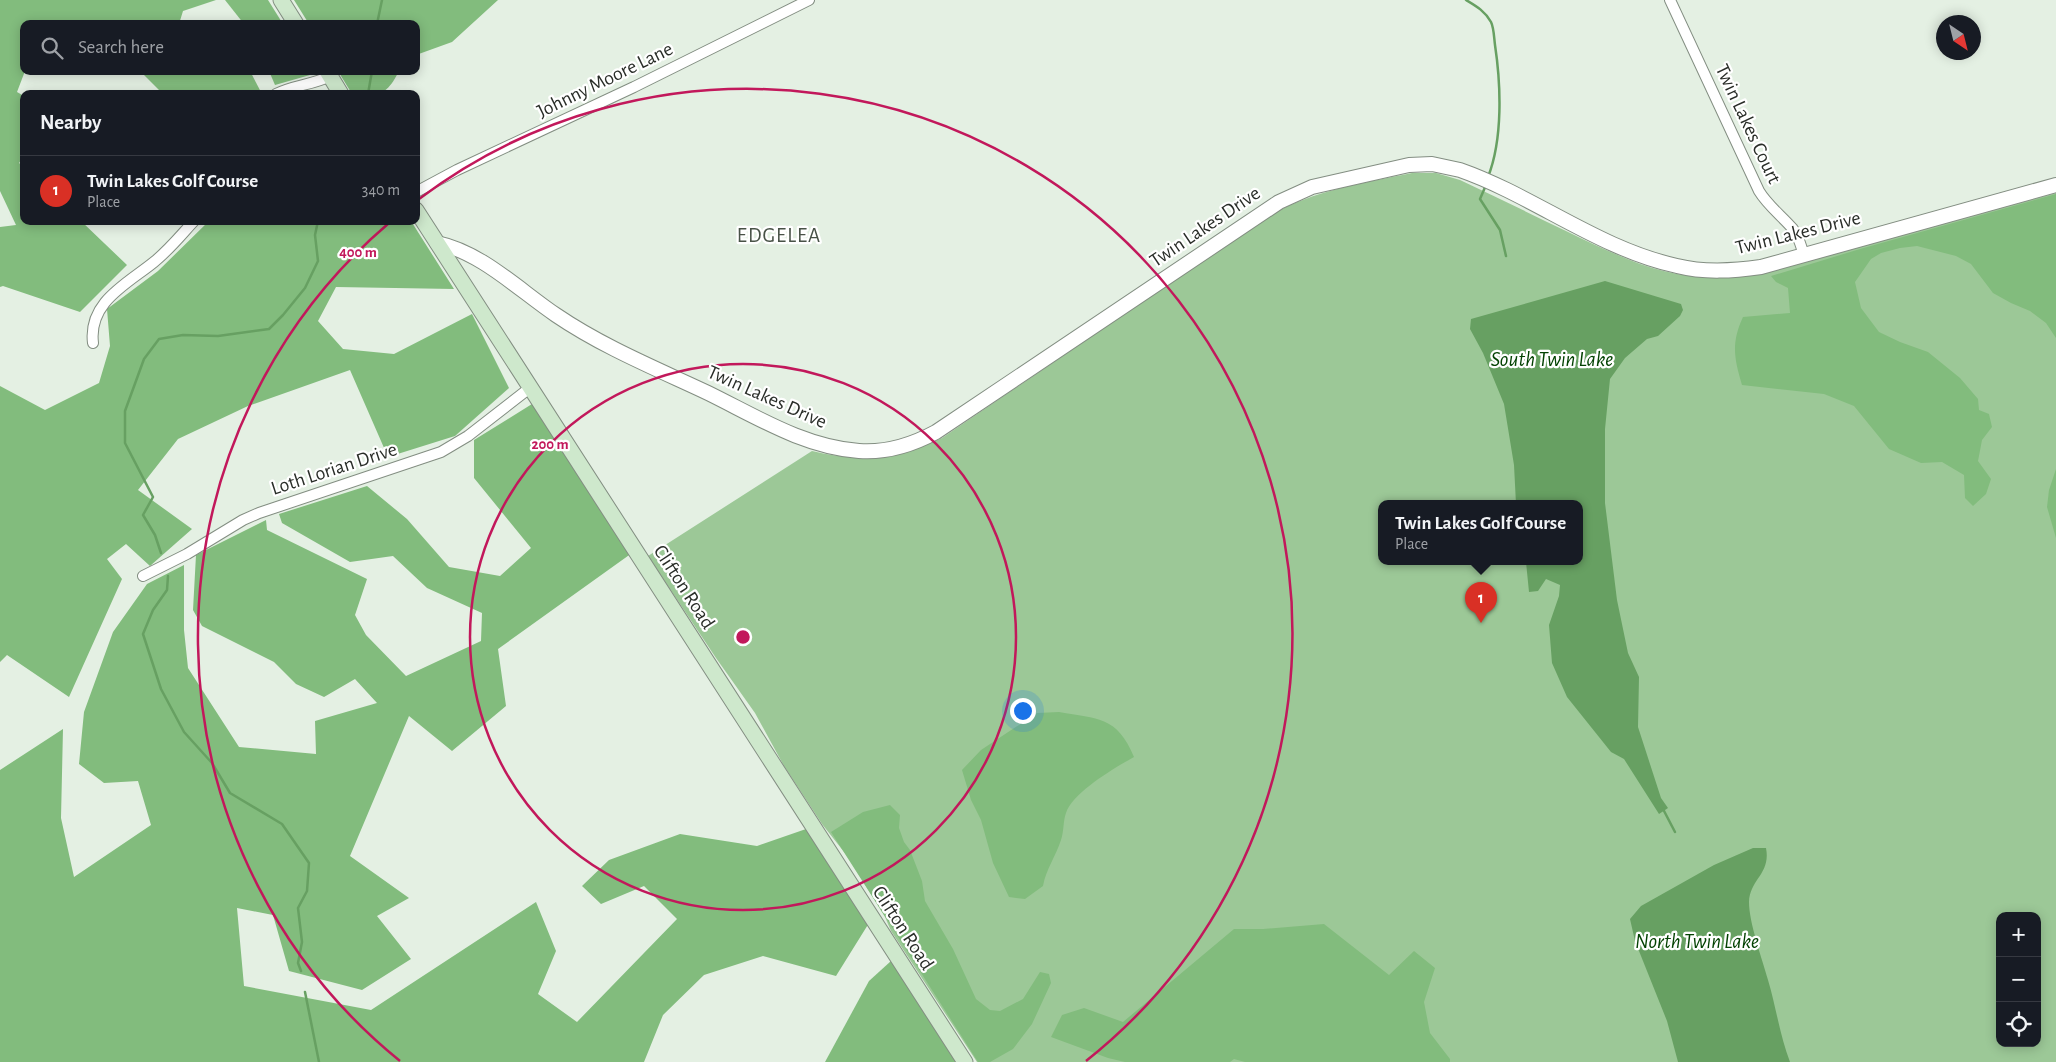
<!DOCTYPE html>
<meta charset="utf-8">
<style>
body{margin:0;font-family:"Alegreya Sans",sans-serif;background:#242831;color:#f1f3f6}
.controls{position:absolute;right:15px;bottom:15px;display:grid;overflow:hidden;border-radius:10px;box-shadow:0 2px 12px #0003}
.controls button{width:45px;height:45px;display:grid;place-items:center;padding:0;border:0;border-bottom:1px solid #363941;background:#171b24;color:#f1f3f6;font:25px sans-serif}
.compass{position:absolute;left:1936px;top:15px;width:45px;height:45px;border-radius:50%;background:#171b24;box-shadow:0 2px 12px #0003;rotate:145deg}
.you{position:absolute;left:1022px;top:710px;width:18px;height:18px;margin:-12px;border:4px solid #fff;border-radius:50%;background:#1a73e8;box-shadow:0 0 0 8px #1a73e833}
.badge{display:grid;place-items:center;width:32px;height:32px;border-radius:50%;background:#d93025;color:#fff;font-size:16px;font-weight:700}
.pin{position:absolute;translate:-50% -41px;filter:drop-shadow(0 1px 2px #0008)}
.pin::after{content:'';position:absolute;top:26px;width:18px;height:15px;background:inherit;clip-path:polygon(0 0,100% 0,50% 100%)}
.popup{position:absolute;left:1378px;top:500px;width:205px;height:65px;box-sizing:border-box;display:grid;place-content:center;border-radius:10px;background:#171b24;filter:drop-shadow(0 1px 4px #0005);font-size:16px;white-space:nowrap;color:#9ea1a6}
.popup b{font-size:19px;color:#f1f3f6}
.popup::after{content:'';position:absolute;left:50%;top:100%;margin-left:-10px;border:10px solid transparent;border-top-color:#171b24}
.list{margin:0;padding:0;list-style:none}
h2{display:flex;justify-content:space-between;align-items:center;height:65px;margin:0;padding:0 20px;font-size:21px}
h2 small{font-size:16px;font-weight:400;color:#9ea1a6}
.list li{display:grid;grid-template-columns:32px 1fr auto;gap:15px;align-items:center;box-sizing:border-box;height:70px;padding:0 20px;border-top:1px solid #363941}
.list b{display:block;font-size:19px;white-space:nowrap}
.list p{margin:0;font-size:16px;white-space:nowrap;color:#9ea1a6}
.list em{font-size:16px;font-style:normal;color:#9ea1a6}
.icon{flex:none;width:28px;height:28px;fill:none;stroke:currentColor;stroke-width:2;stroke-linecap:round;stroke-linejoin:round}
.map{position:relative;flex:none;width:2056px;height:1062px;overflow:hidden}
.search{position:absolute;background:#171b24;box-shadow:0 2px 12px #0003;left:20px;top:20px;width:400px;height:55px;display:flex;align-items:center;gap:12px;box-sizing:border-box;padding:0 18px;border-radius:10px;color:#9ea1a6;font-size:19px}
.panel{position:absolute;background:#171b24;box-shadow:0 2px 12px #0003;left:20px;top:90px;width:400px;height:135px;border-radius:10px}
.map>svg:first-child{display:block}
.green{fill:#9cc897;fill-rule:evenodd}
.forest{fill:#82bc7d}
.water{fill:#67a062}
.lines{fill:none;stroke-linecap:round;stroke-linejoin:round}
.stream{stroke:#67a062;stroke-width:2.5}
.minor-casing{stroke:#838e82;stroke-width:12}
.tertiary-casing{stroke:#838e82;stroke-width:16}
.secondary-casing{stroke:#838e82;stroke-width:17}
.minor{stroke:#fff;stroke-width:10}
.tertiary{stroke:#fff;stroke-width:14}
.secondary{stroke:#cee8cc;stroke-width:15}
.ring{fill:none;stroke:#c2185b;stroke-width:2.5}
.labels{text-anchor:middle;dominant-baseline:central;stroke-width:4.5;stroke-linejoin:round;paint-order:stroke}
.street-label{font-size:20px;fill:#292d28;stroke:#fff}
.neighbourhood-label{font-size:21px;letter-spacing:1px;fill:#485247;stroke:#fff}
.water-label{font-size:21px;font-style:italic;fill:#034202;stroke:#fff}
.centre{fill:#c2185b;stroke:#fff;stroke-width:2.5}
.ring-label{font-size:15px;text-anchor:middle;font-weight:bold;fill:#c2185b;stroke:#fff;stroke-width:4.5;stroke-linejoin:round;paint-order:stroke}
</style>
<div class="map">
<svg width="2056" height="1062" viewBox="0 0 2056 1062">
<rect width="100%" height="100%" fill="#e4f0e3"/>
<path class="green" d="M1412,173H1436L1460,180C1496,197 1531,214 1566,231C1639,266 1683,288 1766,273L2056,193V1062H977L891,931L885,917L848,857L822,824L784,766L755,713L716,658L648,556L812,451C858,463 899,458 942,438L1267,217C1314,190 1359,184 1412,173ZM1382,504H1580V562H1382ZM2000,916H2037V1043H2000Z"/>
<g class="forest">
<path d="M0,0H216L183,11L179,24H24L25,71L17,92L24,96V156L19,163L24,167V221H81L127,265L80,312L3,286L0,287V227L16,225L0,191Z"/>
<path d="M225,0H268L283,24H244Z"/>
<path d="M294,0H498L452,42L416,55V24H309Z"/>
<path d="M140,71H250L262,94H163Z"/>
<path d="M269,71H315L317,73L275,85Z"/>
<path d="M338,71H399C385,98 380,94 352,94Z"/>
<path d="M2056,194V338L2046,323L2030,311L2011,303L1993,293L1971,264L1956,256L1917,246L1900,248L1881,253L1871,259L1855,282L1861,308L1879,332L1900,342L1928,352L1960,378L1978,399L1979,410L1989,414L1992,427L1982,440L1978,461L1991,479L1986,494L1973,506L1965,498L1964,475L1942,462L1921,463L1889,449L1854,406L1824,394L1742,385C1734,358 1731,343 1743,317L1790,313L1788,288L1776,282L1771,276L1860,249Z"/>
<path d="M209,221H411L454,289L336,287L318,321L343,349L394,354L472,314L509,388L455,436L388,457L350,370L248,406L178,439L138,490L192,529L150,566L126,544L107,559L122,579L69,697L7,655L0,662V386L45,410L99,383L110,346L107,309L158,271Z"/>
<path d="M532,404L632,553L498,649L506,706L452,751L409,716L350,856L409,898L377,916L411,959L362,990L289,971L273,915L237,908L244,986L371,1010L536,902L556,951L538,994L577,1022L677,919L644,886L601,904L582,886L609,860L680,834L757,846L806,829L869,923L836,976L763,956L704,975L663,1015L644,1062H0V770L63,729L61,818L74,877L151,825L138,781L104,783L79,764L84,712L113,632L147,584L184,565V630L188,668L239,747L316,754L315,721L377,703L355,679L324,697L296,684L274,662L202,626L193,610L196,555L266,520L267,530L367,579L355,615L366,635L406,676L481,641L482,613L427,588L393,556L350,562L282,523L279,514L367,486L407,519L449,567L500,576L531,548L474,478V440Z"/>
<path d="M2056,469V538L2047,507L2049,490Z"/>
<path d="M1059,712C1098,719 1117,716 1134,757C1116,767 1073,792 1066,813C1063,821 1064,831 1061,840C1056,856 1046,869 1043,886L1025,899L1009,897L993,863L981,820L971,800L962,770L981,750L1037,713Z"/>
<path d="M890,805L900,815L899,828L904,842L910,850L922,881L925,901L953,949L976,999L990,1010L1000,1011L1023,999L1040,972L1049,974L1051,983L1032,1024L1013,1049L990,1062H978L831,832L863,812Z"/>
<path d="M1324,924L1389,975L1414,951L1435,968L1424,1002L1430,1033L1450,1059V1062H1245L1234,1059L1230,1062H1125L1108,1058L1051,1037L1062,1015L1084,1008L1123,1022L1234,929H1263Z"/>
<path d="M891,961L956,1062H825L869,981Z"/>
</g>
<g class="water">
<path d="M1605,281L1681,304L1683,310L1680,316L1658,336L1647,339L1625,358L1610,379L1605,429V503L1617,600L1628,653L1639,677L1638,727L1661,798L1668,808L1659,814L1624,759L1611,752L1567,697L1552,663L1549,625L1559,596L1560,585L1546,579L1538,591L1529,592L1526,562H1580V504H1516L1514,465L1504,404L1483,353L1470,329L1471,319Z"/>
<path d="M1753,848H1766C1771,874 1750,879 1749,902C1749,923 1762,958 1768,980C1776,1007 1780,1036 1790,1062H1678L1667,1021L1635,941L1630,919L1641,906L1714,865Z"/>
</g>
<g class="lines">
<g class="stream">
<path d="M1466,0C1476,6 1485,11 1491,22C1494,28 1494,38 1495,45C1501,85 1503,139 1488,177"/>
<path d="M377,24L382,0"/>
<path d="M368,94L372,71"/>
<path d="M1486,185L1480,199L1500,230L1506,256"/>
<path d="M161,553L155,535L143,515L153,497L125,443V411L144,359L159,339L183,335L218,336L269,329L283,315L305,288L318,261L315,235L318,221"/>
<path d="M168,576L167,590L153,610L143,634L161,689L184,732L212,763L230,793L282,824L309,863L307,891L298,908L302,942L298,963L301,971"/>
<path d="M1663,809L1675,832"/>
<path d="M305,992L319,1062"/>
</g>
<defs>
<g id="minor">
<path d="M1670,0L1759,191C1768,206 1782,216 1793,229C1799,237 1801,246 1804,255"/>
<path d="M276,94C293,85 313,85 330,76"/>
<path d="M416,192L457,170L634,87L809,0"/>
<path d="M93,343C88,302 127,284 154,262C169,250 181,235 194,221"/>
<path d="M143,576L187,554L243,520L259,513L441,452L468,436L531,387"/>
</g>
<path id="tertiary" d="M437,243C481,252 519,290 556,315C603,347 657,369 708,393C757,417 804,447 859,451C887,453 912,445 936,432L1279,202L1312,187L1409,165L1432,164L1460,170C1534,196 1599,249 1677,266C1705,273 1733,271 1761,267L2056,185"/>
<g id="secondary">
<path d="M281,0L296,24"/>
<path d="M327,71L341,94"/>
<path d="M416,210L965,1062"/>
</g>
</defs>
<use href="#minor" class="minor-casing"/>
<use href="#tertiary" class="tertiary-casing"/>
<use href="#secondary" class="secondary-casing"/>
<use href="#minor" class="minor"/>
<use href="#tertiary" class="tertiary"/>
<use href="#secondary" class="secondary"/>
</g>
<g class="ring">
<circle cx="743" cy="637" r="273"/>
<path d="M400 1061A545 545 0 0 1 389 223M419 199A545 545 0 0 1 1086 1061"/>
</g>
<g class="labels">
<g class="street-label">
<text transform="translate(605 80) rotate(-26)">Johnny Moore Lane</text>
<text transform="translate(1748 124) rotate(65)">Twin Lakes Court</text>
<text transform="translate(1205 227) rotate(-34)">Twin Lakes Drive</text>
<text transform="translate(1798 233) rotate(-14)">Twin Lakes Drive</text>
<text transform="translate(767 397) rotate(24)">Twin Lakes Drive</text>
<text transform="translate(334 469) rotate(-18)">Loth Lorian Drive</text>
<text transform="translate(684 587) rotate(57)">Clifton Road</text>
<text transform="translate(903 928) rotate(57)">Clifton Road</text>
</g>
<g class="neighbourhood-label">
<text x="779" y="235">EDGELEA</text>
</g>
<g class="water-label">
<text x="1552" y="359">South Twin Lake</text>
<text x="1697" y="941">North Twin Lake</text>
</g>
</g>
<circle cx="743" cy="637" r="8" class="centre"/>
<g class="ring-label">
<text x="358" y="257">400 m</text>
<text x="550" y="449">200 m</text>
</g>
</svg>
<div class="controls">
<button>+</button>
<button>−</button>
<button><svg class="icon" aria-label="locate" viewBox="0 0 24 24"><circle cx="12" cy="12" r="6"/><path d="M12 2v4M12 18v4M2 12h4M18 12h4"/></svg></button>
</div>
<svg class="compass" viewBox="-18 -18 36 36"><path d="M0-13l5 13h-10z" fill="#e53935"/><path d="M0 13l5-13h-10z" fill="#9ea1a6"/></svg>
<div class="you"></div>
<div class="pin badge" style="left:1481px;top:623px">1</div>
<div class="popup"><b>Twin Lakes Golf Course</b>Place</div>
<div class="search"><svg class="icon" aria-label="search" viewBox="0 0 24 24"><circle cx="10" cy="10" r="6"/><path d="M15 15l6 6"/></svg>Search here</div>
<section class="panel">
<h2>Nearby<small></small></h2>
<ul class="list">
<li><span class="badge">1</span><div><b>Twin Lakes Golf Course</b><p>Place</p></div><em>340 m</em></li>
</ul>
</section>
</div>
